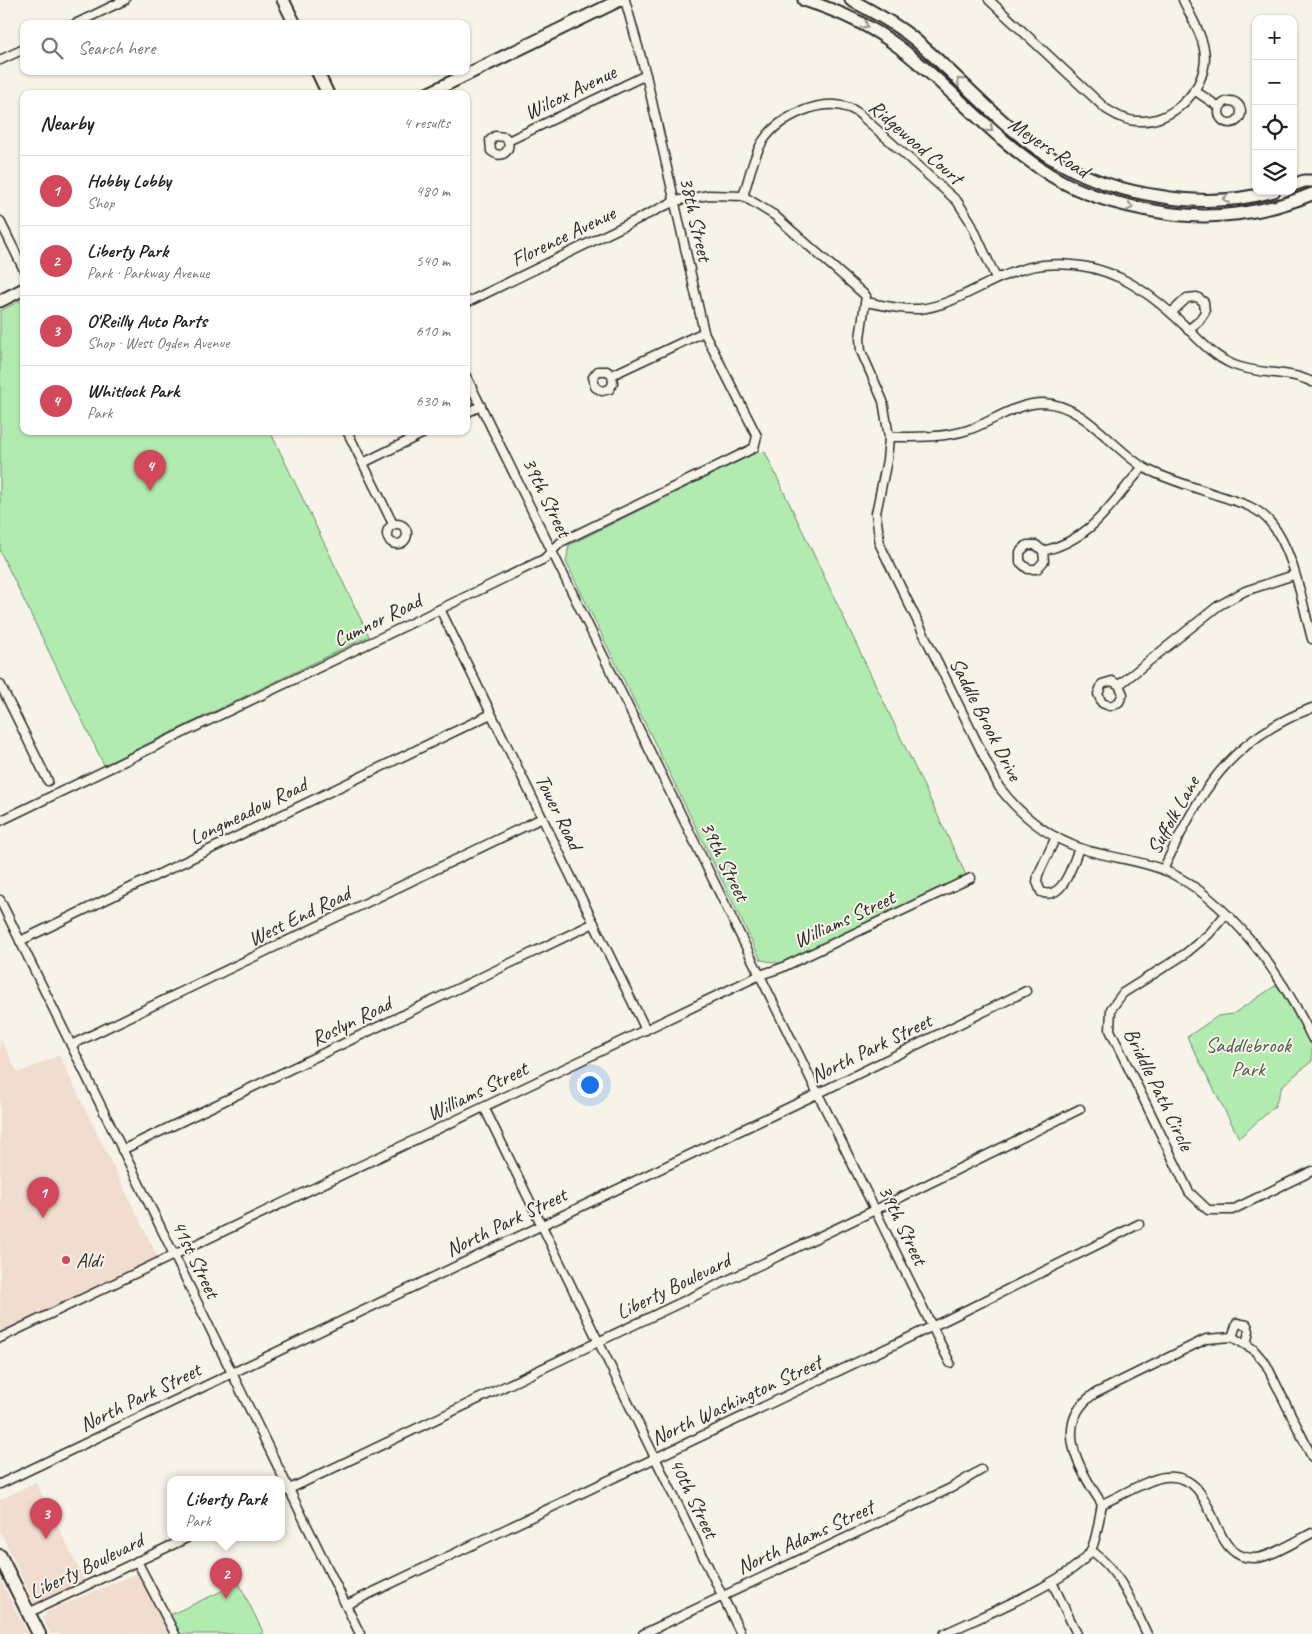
<!DOCTYPE html>
<meta charset="utf-8">
<style>
body{margin:0;font-family:Caveat,sans-serif;background:#f6f6f6;color:#222}
.controls{position:absolute;right:15px;top:15px;display:grid;overflow:hidden;border-radius:10px;box-shadow:0 1px 4px #0004}
.controls button{width:45px;height:45px;display:grid;place-items:center;padding:0;border:0;border-bottom:1px solid #e0e0e0;background:#fff;color:#222;font:25px sans-serif}
.you{position:absolute;left:589px;top:1084px;width:18px;height:18px;margin:-12px;border:4px solid #fff;border-radius:50%;background:#1a73e8;box-shadow:0 0 0 8px #1a73e833}
.badge{display:grid;place-items:center;width:32px;height:32px;border-radius:50%;background:#d1495b;color:#fff;font-size:16px;font-weight:700}
.pin{position:absolute;translate:-50% -41px;filter:drop-shadow(0 1px 2px #0008)}
.pin::after{content:'';position:absolute;top:26px;width:18px;height:15px;background:inherit;clip-path:polygon(0 0,100% 0,50% 100%)}
.popup{position:absolute;left:167px;top:1476px;width:118px;height:65px;box-sizing:border-box;display:grid;place-content:center;border-radius:10px;background:#fff;filter:drop-shadow(0 1px 4px #0005);font-size:16px;white-space:nowrap;color:#767676}
.popup b{font-size:19px;color:#222}
.popup::after{content:'';position:absolute;left:50%;top:100%;margin-left:-10px;border:10px solid transparent;border-top-color:#fff}
.list{margin:0;padding:0;list-style:none}
h2{display:flex;justify-content:space-between;align-items:center;height:65px;margin:0;padding:0 20px;font-size:21px}
h2 small{font-size:16px;font-weight:400;color:#767676}
.list li{display:grid;grid-template-columns:32px 1fr auto;gap:15px;align-items:center;box-sizing:border-box;height:70px;padding:0 20px;border-top:1px solid #e0e0e0}
.list b{display:block;font-size:19px;white-space:nowrap}
.list p{margin:0;font-size:16px;white-space:nowrap;color:#767676}
.list em{font-size:16px;font-style:normal;color:#767676}
.icon{flex:none;width:28px;height:28px;fill:none;stroke:currentColor;stroke-width:2;stroke-linecap:round;stroke-linejoin:round}
.map{position:relative;flex:none;width:1312px;height:1634px;overflow:hidden}
.search{position:absolute;background:#fff;box-shadow:0 1px 4px #0004;left:20px;top:20px;width:450px;height:55px;display:flex;align-items:center;gap:12px;box-sizing:border-box;padding:0 18px;border-radius:10px;color:#767676;font-size:19px}
.panel{position:absolute;background:#fff;box-shadow:0 1px 4px #0004;left:20px;top:90px;width:450px;height:345px;border-radius:10px}
.map>svg:first-child{display:block}
.built{fill:#f0ddcf}
.green{fill:#b1ebb0;stroke:#6e8b6e}
.lines{fill:none;stroke-linecap:round;stroke-linejoin:round}
.street-casing{stroke:#2b2b2b;stroke-width:11}
.secondary-casing{stroke:#2b2b2b;stroke-width:15}
.primary-casing{stroke:#2b2b2b;stroke-width:16}
.street{stroke:#f7f3e8;stroke-width:8}
.secondary{stroke:#f7f3e8;stroke-width:11}
.primary{stroke:#f7f3e8;stroke-width:12}
.oneway{stroke:#918f8a}
.poi-dot{fill:#d1495b;stroke:#f7f3e8;stroke-width:2}
.labels{text-anchor:middle;dominant-baseline:central;stroke-width:4;stroke-linejoin:round;paint-order:stroke}
.street-label{font-size:21px;fill:#2b2b2b;stroke:#f7f3e8}
.park-label{font-size:21px;fill:#4c5b4c;stroke:#f7f3e8}
.poi-label{font-size:21px;fill:#2b2b2b;stroke:#f7f3e8;text-anchor:start}
</style>
<div class="map">
<svg width="1312" height="1634" viewBox="0 0 1312 1634">
<rect width="100%" height="100%" fill="#f7f3e8"/>
<filter id="ink" filterUnits="userSpaceOnUse"><feTurbulence type="fractalNoise" baseFrequency=".02" numOctaves="2"/><feDisplacementMap in="SourceGraphic" scale="10" xChannelSelector="R" yChannelSelector="G"/><feConvolveMatrix kernelMatrix="1 2 1 2 8 2 1 2 1" color-interpolation-filters="sRGB"/></filter>
<g filter="url(#ink)">
<g class="built">
<path d="M0,1038L18,1073L59,1055L160,1262L0,1338Z"/>
<path d="M36,1482L85,1581L35,1605L0,1531V1500Z"/>
<path d="M137,1573L143,1577L172,1634H50L43,1618L48,1611Z"/>
<path d="M0,1578L6,1591L28,1634H0Z"/>
</g>
<g class="green">
<path d="M24,299V431H270L369,636L104,765L0,551V311Z"/>
<path d="M765,452L967,877L784,964L761,960L566,562L569,545L755,453Z"/>
<path d="M1278,984L1312,1046V1061L1282,1086L1275,1106L1239,1138L1187,1037L1218,1016L1233,1014Z"/>
<path d="M239,1583L264,1634H179L170,1615Z"/>
</g>
<g class="lines">
<defs>
<g id="street">
<path d="M989,0L1106,109C1116,115 1126,121 1138,121C1171,123 1204,92 1205,58C1205,39 1191,17 1183,0"/>
<path d="M75,24L125,0"/>
<path d="M0,60L24,49"/>
<path d="M1194,90L1219,107"/>
<circle cx="1230" cy="112" r="11"/>
<path d="M508,141C511,153 500,159 491,151L490,140L495,136L505,137L508,141L646,75"/>
<path d="M743,196C749,179 753,156 763,141C779,117 821,97 849,108C855,110 861,115 865,119L957,201L970,221L996,278L999,277"/>
<path d="M0,221L24,270"/>
<path d="M866,302C883,305 901,310 919,309C961,305 997,270 1043,265C1103,259 1143,286 1184,325C1199,340 1214,357 1234,365C1259,375 1288,370 1312,382"/>
<path d="M466,303L675,201L709,195L743,196L774,215L866,296L860,338L861,351L883,401L889,437L887,460L876,513L880,545L999,787C1025,821 1059,845 1101,854C1122,859 1144,862 1164,870C1230,899 1282,975 1312,1038"/>
<path d="M1171,313L1187,298L1197,297L1204,302L1205,312L1199,321L1188,330"/>
<path d="M612,375L613,383L610,389L602,391L595,387L593,377L598,371H607L612,375L704,332"/>
<path d="M466,376L950,1363"/>
<path d="M466,413L481,406"/>
<path d="M347,431L393,524"/>
<path d="M889,437C916,437 943,438 968,430C992,422 1016,403 1043,403C1083,404 1110,446 1143,467C1157,476 1199,489 1217,495C1237,502 1256,505 1270,522C1294,550 1302,603 1312,639"/>
<path d="M363,463L428,431"/>
<circle cx="397" cy="534" r="10"/>
<path d="M1043,551L1044,561L1037,569H1028L1020,562V552L1027,545H1036L1043,551C1094,539 1111,502 1143,467"/>
<path d="M440,609L646,1030"/>
<path d="M0,684L48,781"/>
<path d="M1119,685L1123,694L1119,702L1110,706L1102,703L1098,694L1102,684L1112,681L1119,685L1218,606L1245,591L1294,575"/>
<path d="M0,821L544,559L561,542L754,448L757,436L704,332L646,75L625,0"/>
<path d="M1056,837L1038,875L1037,882L1041,892C1063,902 1073,863 1079,848"/>
<path d="M1163,870C1199,793 1228,740 1312,708"/>
<path d="M0,900L360,1634"/>
<path d="M1226,914L1209,934L1185,954L1123,993L1111,1009L1110,1030L1189,1192L1208,1210H1232L1312,1171"/>
<path d="M20,941L491,714"/>
<path d="M71,1045L542,818"/>
<path d="M484,1107L741,1634"/>
<path d="M122,1150L594,923"/>
<path d="M1232,1337L1237,1323L1247,1325L1249,1331L1246,1345"/>
<path d="M0,1338L760,975L781,968L971,878"/>
<path d="M0,1484L819,1093L1026,991"/>
<path d="M281,1493L875,1210L1080,1109"/>
<path d="M1102,1504C1118,1497 1150,1478 1165,1477C1221,1472 1205,1557 1253,1558C1268,1559 1298,1540 1312,1533"/>
<path d="M1091,1550C1121,1573 1131,1601 1147,1634"/>
<path d="M137,1561L175,1634"/>
<path d="M1052,1582L1077,1634"/>
<path d="M346,1605L948,1319L1139,1224"/>
<path d="M28,1613L187,1538"/>
<path d="M643,1634L951,1488L981,1470"/>
<path d="M944,1634C977,1618 1072,1580 1090,1552C1097,1540 1099,1518 1102,1504C1080,1471 1051,1424 1094,1394L1206,1339L1232,1337L1253,1349L1266,1364L1312,1457"/>
</g>
<g id="secondary">
<path d="M283,0L295,24"/>
<path d="M804,0C839,11 870,25 899,47C952,88 995,141 1052,176C1085,196 1122,206 1160,212C1211,221 1264,214 1312,194"/>
<path d="M851,0C870,10 891,21 909,35C961,76 1003,132 1062,164C1092,181 1124,191 1158,196C1197,203 1236,202 1274,191"/>
<path d="M317,71L328,94"/>
<path d="M427,94L620,0"/>
<path d="M1293,185L1304,181H1312"/>
<path d="M0,301L24,289"/>
</g>
<path id="primary" d="M0,1556L39,1634"/>
</defs>
<use href="#street" class="street-casing"/>
<use href="#secondary" class="secondary-casing"/>
<use href="#primary" class="primary-casing"/>
<use href="#street" class="street"/>
<use href="#secondary" class="secondary"/>
<use href="#primary" class="primary"/>
</g>
<defs><path id="oneway-chevron" d="M-2-3.5L2.5 0L-2 3.5" fill="none" stroke-width="1.6" stroke-linecap="round" stroke-linejoin="round" transform="scale(1.25)"/></defs>
<g class="oneway">
<use href="#oneway-chevron" transform="translate(865 25) rotate(32)"/>
<use href="#oneway-chevron" transform="translate(960 81) rotate(-137)"/>
<use href="#oneway-chevron" transform="translate(990 129) rotate(40)"/>
<use href="#oneway-chevron" transform="translate(1226 199) rotate(175)"/>
<use href="#oneway-chevron" transform="translate(1130 207) rotate(13)"/>
</g>
</g>
<circle class="poi-dot" cx="66" cy="1260" r="5"/>
<g class="labels">
<g class="street-label">
<text transform="translate(570 92) rotate(-26)">Wilcox Avenue</text>
<text transform="translate(916 142) rotate(41)">Ridgewood Court</text>
<text transform="translate(1049 147) rotate(34)">Meyers Road</text>
<text transform="translate(696 219) rotate(77)">38th Street</text>
<text transform="translate(563 236) rotate(-26)">Florence Avenue</text>
<text transform="translate(547 497) rotate(64)">39th Street</text>
<text transform="translate(377 620) rotate(-26)">Cumnor Road</text>
<text transform="translate(986 719) rotate(63)">Saddle Brook Drive</text>
<text transform="translate(248 811) rotate(-26)">Longmeadow Road</text>
<text transform="translate(559 812) rotate(64)">Tower Road</text>
<text transform="translate(1173 815) rotate(-61)">Suffolk Lane</text>
<text transform="translate(725 861) rotate(64)">39th Street</text>
<text transform="translate(299 916) rotate(-26)">West End Road</text>
<text transform="translate(844 919) rotate(-25)">Williams Street</text>
<text transform="translate(351 1021) rotate(-26)">Roslyn Road</text>
<text transform="translate(871 1048) rotate(-26)">North Park Street</text>
<text transform="translate(1159 1089) rotate(64)">Briddle Path Circle</text>
<text transform="translate(477 1091) rotate(-26)">Williams Street</text>
<text transform="translate(506 1222) rotate(-26)">North Park Street</text>
<text transform="translate(903 1225) rotate(64)">39th Street</text>
<text transform="translate(196 1259) rotate(64)">41st Street</text>
<text transform="translate(673 1286) rotate(-26)">Liberty Boulevard</text>
<text transform="translate(140 1397) rotate(-26)">North Park Street</text>
<text transform="translate(736 1400) rotate(-25)">North Washington Street</text>
<text transform="translate(694 1498) rotate(64)">40th Street</text>
<text transform="translate(805 1537) rotate(-25)">North Adams Street</text>
<text transform="translate(86 1566) rotate(-26)">Liberty Boulevard</text>
</g>
<g class="park-label">
<text x="1248" y="1045">Saddlebrook<tspan x="1248" dy="24">Park</tspan></text>
</g>
<g class="poi-label">
<text x="76" y="1260">Aldi</text>
</g>
</g>
</svg>
<div class="controls">
<button>+</button>
<button>−</button>
<button><svg class="icon" aria-label="locate" viewBox="0 0 24 24"><circle cx="12" cy="12" r="6"/><path d="M12 2v4M12 18v4M2 12h4M18 12h4"/></svg></button>
<button><svg class="icon" aria-label="layers" viewBox="0 0 24 24"><path d="M12 4l9 5-9 5-9-5zM3 14l9 5 9-5"/></svg></button>
</div>
<div class="you"></div>
<div class="pin badge" style="left:43px;top:1218px">1</div>
<div class="pin badge" style="left:226px;top:1599px">2</div>
<div class="popup"><b>Liberty Park</b>Park</div>
<div class="pin badge" style="left:46px;top:1539px">3</div>
<div class="pin badge" style="left:150px;top:491px">4</div>
<div class="search"><svg class="icon" aria-label="search" viewBox="0 0 24 24"><circle cx="10" cy="10" r="6"/><path d="M15 15l6 6"/></svg>Search here</div>
<section class="panel">
<h2>Nearby<small>4 results</small></h2>
<ul class="list">
<li><span class="badge">1</span><div><b>Hobby Lobby</b><p>Shop</p></div><em>480 m</em></li>
<li><span class="badge">2</span><div><b>Liberty Park</b><p>Park · Parkway Avenue</p></div><em>540 m</em></li>
<li><span class="badge">3</span><div><b>O'Reilly Auto Parts</b><p>Shop · West Ogden Avenue</p></div><em>610 m</em></li>
<li><span class="badge">4</span><div><b>Whitlock Park</b><p>Park</p></div><em>630 m</em></li>
</ul>
</section>
</div>
